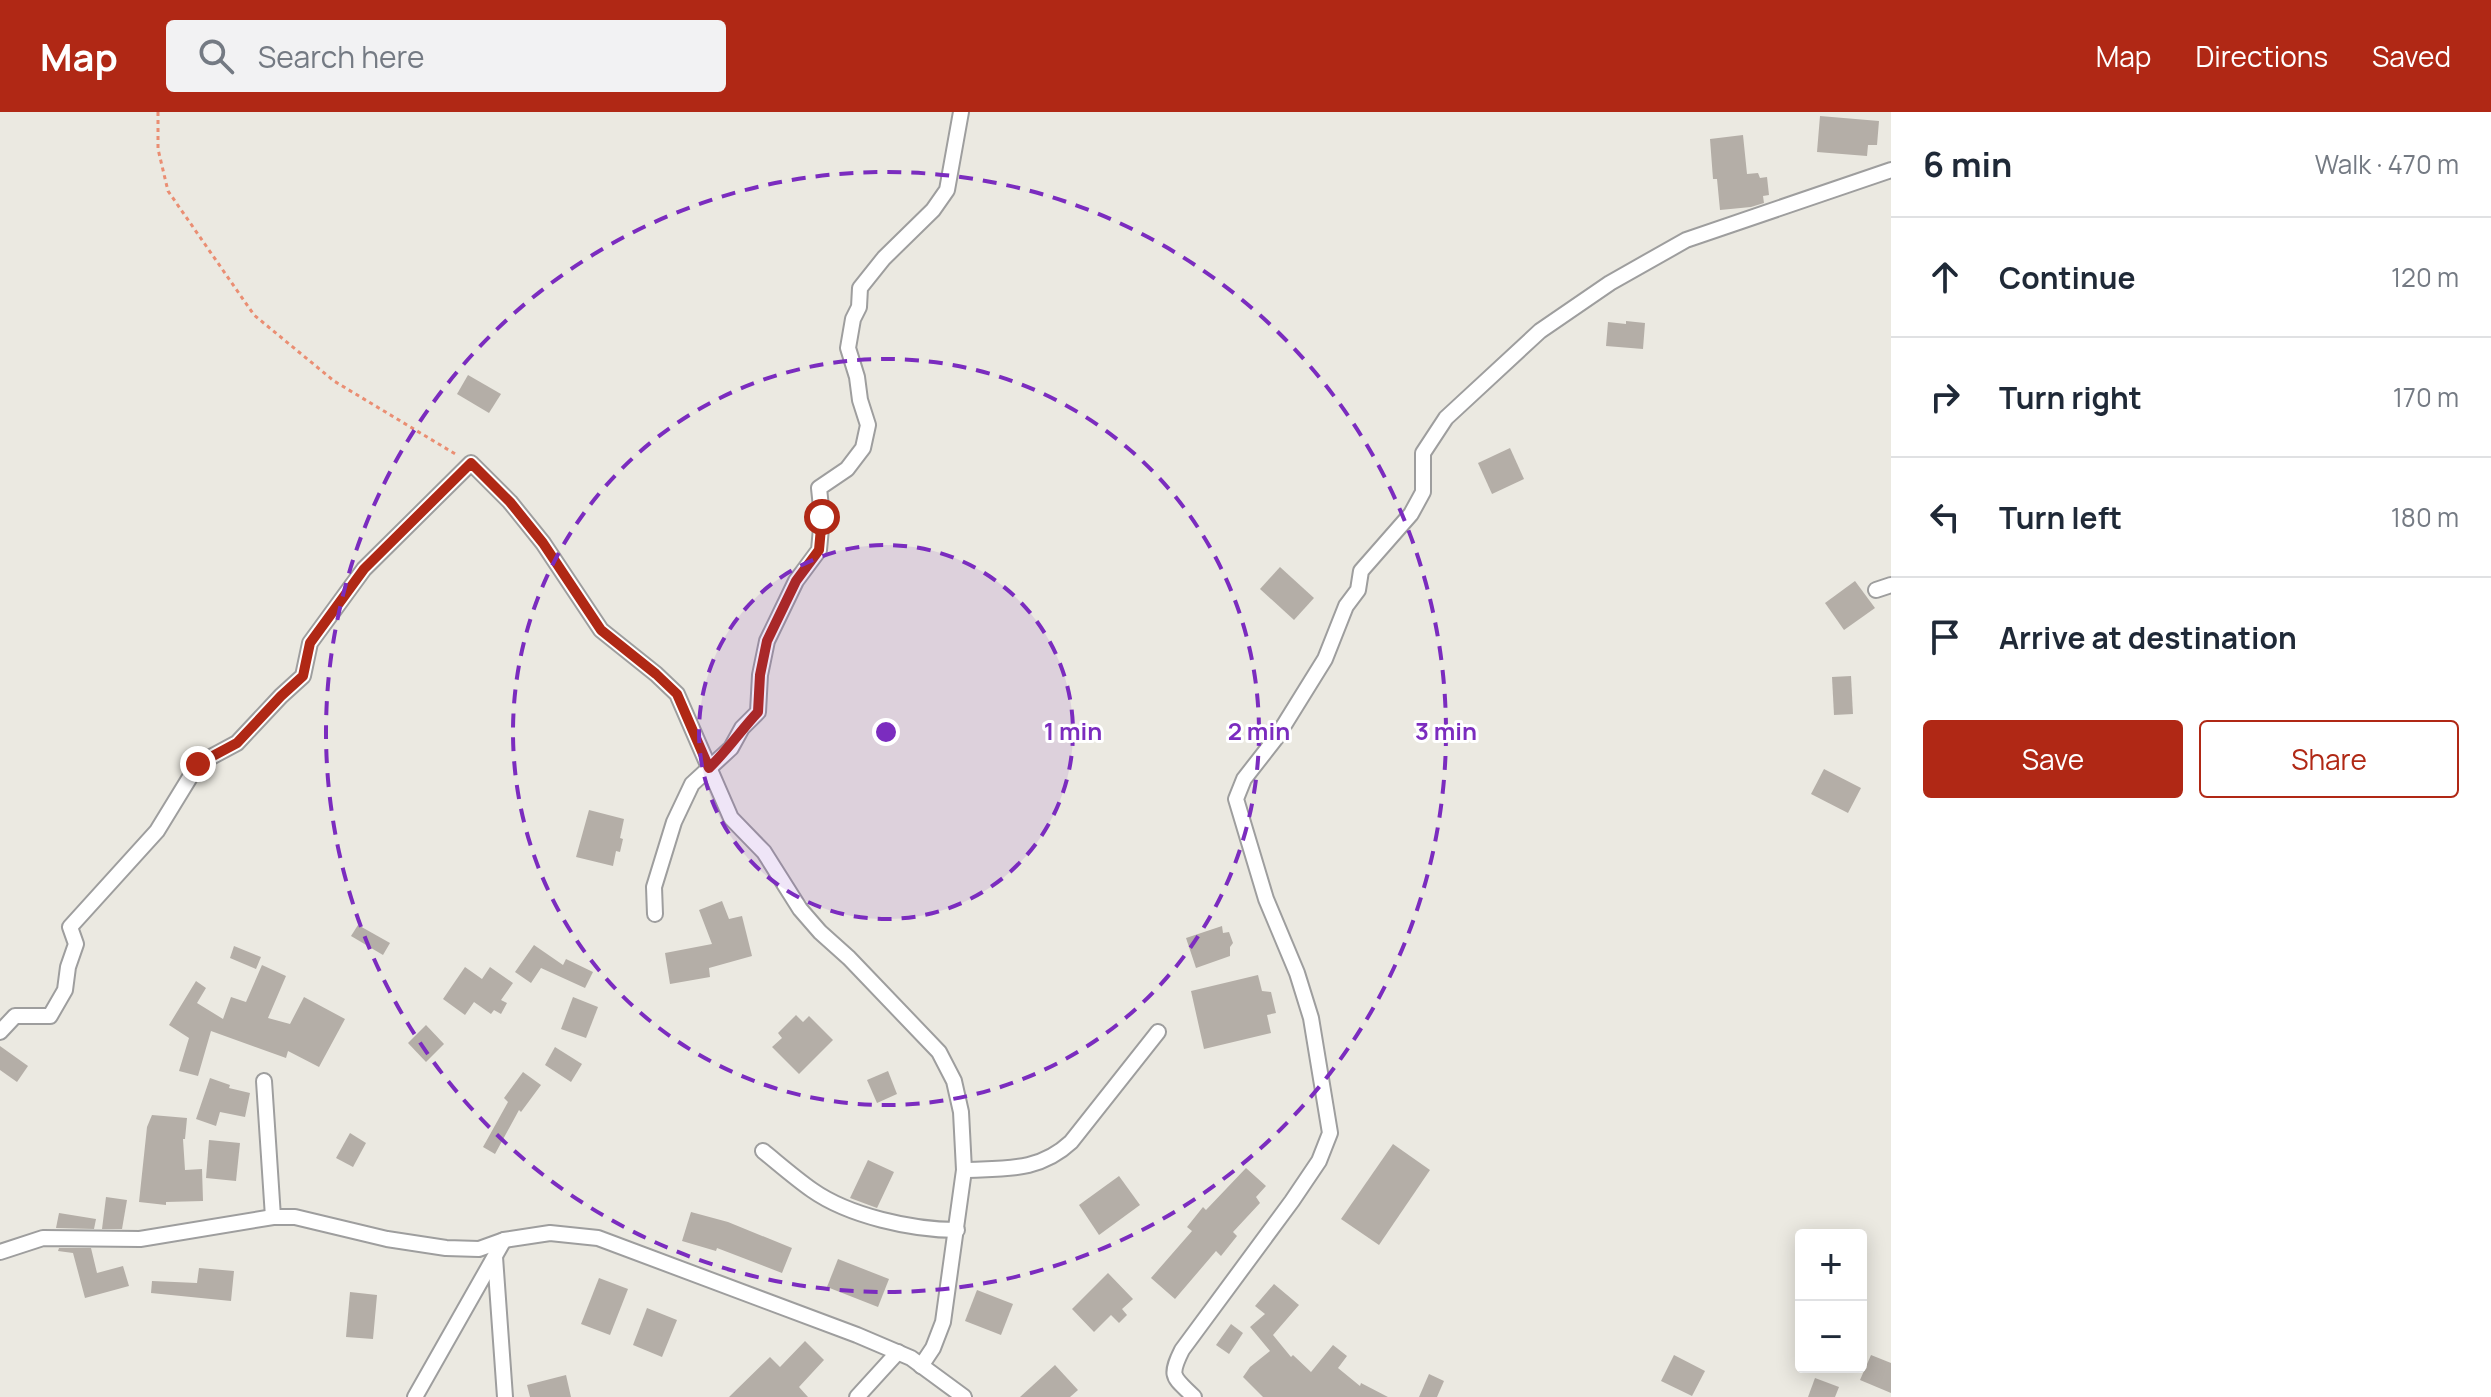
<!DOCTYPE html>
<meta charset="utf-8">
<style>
body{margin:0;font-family:Manrope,sans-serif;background:#f2f2f3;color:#1f2937}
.controls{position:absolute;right:24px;bottom:24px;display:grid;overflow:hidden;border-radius:8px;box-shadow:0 4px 20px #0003}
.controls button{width:72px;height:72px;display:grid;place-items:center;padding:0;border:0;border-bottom:2px solid #e0e1e3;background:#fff;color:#1f2937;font:40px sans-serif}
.stop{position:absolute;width:24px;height:24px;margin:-18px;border:6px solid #b02815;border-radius:50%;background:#fff}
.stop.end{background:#b02815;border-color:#fff;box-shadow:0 2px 8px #0008}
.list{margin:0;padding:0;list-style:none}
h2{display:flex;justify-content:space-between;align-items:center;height:104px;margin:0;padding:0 32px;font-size:34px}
h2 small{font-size:26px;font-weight:400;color:#747a83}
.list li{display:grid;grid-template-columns:52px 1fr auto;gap:24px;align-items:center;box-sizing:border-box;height:120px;padding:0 32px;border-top:2px solid #e0e1e3}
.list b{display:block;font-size:30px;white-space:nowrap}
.list em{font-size:26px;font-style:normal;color:#747a83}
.actions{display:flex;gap:16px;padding:24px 32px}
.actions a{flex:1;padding:18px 0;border:2px solid #b02815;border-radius:8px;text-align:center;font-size:28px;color:#b02815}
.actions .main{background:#b02815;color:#fff}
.icon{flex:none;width:44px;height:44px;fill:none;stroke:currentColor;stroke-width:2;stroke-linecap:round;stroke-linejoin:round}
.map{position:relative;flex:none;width:1891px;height:1285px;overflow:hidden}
header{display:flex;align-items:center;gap:48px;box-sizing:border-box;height:112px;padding:0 40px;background:#b02815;color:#fff}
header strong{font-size:38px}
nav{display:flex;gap:44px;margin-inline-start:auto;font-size:28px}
.search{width:560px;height:72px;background:#f2f2f3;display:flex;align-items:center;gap:20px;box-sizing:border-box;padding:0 28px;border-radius:8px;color:#747a83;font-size:30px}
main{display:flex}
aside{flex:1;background:#fff}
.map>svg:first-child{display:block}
.building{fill:#b4aea7}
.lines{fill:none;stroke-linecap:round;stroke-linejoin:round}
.minor-casing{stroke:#9e9e9e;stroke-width:18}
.path{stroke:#ea8e73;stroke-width:3;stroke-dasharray:4 4;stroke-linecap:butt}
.minor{stroke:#fff;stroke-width:14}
.route{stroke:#b02815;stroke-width:10}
.ring{fill:none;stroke:#7b2cbf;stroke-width:4;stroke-dasharray:14 10}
.centre{fill:#7b2cbf;stroke:#fff;stroke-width:4}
.ring-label{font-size:24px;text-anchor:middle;font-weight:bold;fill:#7b2cbf;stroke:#fff;stroke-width:6;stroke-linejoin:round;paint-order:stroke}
</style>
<header>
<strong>Map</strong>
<div class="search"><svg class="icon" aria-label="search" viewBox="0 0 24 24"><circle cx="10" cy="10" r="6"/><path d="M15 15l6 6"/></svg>Search here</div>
<nav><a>Map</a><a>Directions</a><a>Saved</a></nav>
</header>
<main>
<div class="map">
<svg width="1891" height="1285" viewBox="0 0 1891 1285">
<rect width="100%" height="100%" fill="#ebe9e1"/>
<g class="building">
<path d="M1820,4L1879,9L1877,33H1868L1867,44L1817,40Z"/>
<path d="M1743,23L1747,62L1758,61L1760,66L1767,65L1769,83L1763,84L1764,91L1751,95L1720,98L1717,67H1713L1710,27Z"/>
<path d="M1626,209L1645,211L1643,237L1606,234L1608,210L1626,212Z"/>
<path d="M468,263L501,282L489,301L457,282Z"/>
<path d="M1510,336L1524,367L1492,382L1478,351Z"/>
<path d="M1280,455L1314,486L1294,508L1260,477Z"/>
<path d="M1855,469L1875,496L1844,518L1825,491Z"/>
<path d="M1851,564L1853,602L1834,603L1832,565Z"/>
<path d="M1824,657L1861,676L1848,701L1811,682Z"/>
<path d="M589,698L624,707L620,726L623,727L620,740L616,739L613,754L576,745Z"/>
<path d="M722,789L729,807L742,804L752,844L709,856L710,865L670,872L665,841L712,832L699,798Z"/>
<path d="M358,813L390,831L383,843L351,824Z"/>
<path d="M1222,814L1223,821L1229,820L1233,831L1230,835V844L1196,856L1186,826Z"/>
<path d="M534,833L563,853L566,847L593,860L585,876L541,856L531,871L515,860Z"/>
<path d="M234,834L261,845L256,857L230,846Z"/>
<path d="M262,853L286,864L268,906L290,912L304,885L345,907L319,955L288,939L286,946L211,919L198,964L179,959L189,926L169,913L196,869L206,876L197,891L223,907L231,885L246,890Z"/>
<path d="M465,855L482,867L490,855L513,871L501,888L507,891L501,902L494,898L491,902L474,890L465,903L443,887Z"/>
<path d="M1258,863L1262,879L1271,880L1276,901L1267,903L1271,921L1204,937L1191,879Z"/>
<path d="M573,885L598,895L586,926L561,917Z"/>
<path d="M796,903L803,910L809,904L833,928L799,962L772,935L782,926L778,921Z"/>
<path d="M426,913L444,932L426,950L408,931Z"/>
<path d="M0,934L28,954L17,970L0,958Z"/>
<path d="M555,935L582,952L571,970L545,953Z"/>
<path d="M888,959L897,982L877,991L867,968Z"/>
<path d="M523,960L541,973L521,1000L519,998L495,1042L483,1035L508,990L504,986Z"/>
<path d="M210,966L230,973L229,976L250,981L245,1005L220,1000L216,1014L196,1007Z"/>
<path d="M152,1003L187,1006L185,1027H183L185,1058L202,1057L203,1089L166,1090V1093L139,1090L147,1015Z"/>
<path d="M350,1021L366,1031L353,1055L336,1046Z"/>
<path d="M209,1028L240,1031L236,1069L206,1066Z"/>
<path d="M1393,1032L1430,1058L1379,1133L1341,1107Z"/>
<path d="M868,1048L894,1060L877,1096L850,1086Z"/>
<path d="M1246,1056L1266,1074L1256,1085L1260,1091L1233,1120L1237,1124L1221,1144L1216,1139L1175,1187L1151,1166L1192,1119L1187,1115L1203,1095L1206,1098Z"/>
<path d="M1119,1064L1140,1093L1099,1123L1079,1093Z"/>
<path d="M106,1085L127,1088L122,1117H102Z"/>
<path d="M691,1100L728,1110L792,1136L782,1161L717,1136L716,1139L682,1129Z"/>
<path d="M59,1101L96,1107L94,1117L56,1116Z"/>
<path d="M59,1136H91L97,1161L123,1154L129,1174L85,1186L73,1141L58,1139Z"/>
<path d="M838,1147L889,1167L878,1195L827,1175Z"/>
<path d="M199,1156L234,1159L231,1189L151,1181L152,1169L197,1171Z"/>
<path d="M1108,1161L1133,1187L1122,1197L1127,1203L1119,1211L1111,1203L1094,1220L1072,1197Z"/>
<path d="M599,1166L628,1177L610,1223L581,1212Z"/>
<path d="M1274,1172L1299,1193L1273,1223L1291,1245L1293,1243L1311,1260L1333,1233L1347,1244L1338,1256L1360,1274L1361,1271L1388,1285H1263L1243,1265L1250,1255L1270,1239L1250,1215L1265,1202L1255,1194Z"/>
<path d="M977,1178L1013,1192L1001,1223L965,1209Z"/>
<path d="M350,1180L377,1183L373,1227L346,1225Z"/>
<path d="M647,1196L677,1208L662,1245L633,1233Z"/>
<path d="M1231,1212L1243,1221L1229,1242L1216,1233Z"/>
<path d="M805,1229L824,1248L799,1275L808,1285H729L770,1245L780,1255Z"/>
<path d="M1674,1243L1705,1259L1692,1284L1661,1269Z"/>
<path d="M1871,1243L1891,1251V1281L1860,1268Z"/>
<path d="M1055,1253L1078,1278L1070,1285H1020Z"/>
<path d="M1429,1262L1444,1269L1437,1285H1419Z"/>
<path d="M566,1263L571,1285H530L527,1273Z"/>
<path d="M1815,1266L1839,1275L1835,1285H1808Z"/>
</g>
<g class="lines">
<defs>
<g id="minor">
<path d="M1876,478L1891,473"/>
<path d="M655,802L654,775L674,710L692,672L731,636L742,616L758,600L760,563L767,529L796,469L819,438L822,405L819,376L847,357L863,336L868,313L860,288L857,265L848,236L853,207L859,195L860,176L884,146L933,98L947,78L961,0"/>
<path d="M0,920L15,904H50L65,878L68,855L76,832L70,815L157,719L198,652L237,631L281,584L303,564L310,531L364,457L471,351L510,390L543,431L601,518L656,562L677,582L731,706L764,740L800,797L820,820L849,846L939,940L954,969L961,1000L964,1058L943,1210L933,1236L921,1254"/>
<path d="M264,969L273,1105"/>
<path d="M763,1039C779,1052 795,1066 812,1078C849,1104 912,1118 957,1118"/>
<path d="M964,1058C1005,1056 1039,1060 1071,1030L1158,920"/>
<path d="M0,1140L43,1126L140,1127L273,1105H295L387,1127L446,1136L479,1137L504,1128L550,1121L598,1126L857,1223L911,1246L964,1285"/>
<path d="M495,1145L505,1285"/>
<path d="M415,1285L504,1128"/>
<path d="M857,1285L898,1240"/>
<path d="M1194,1285C1174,1265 1168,1266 1182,1238L1292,1089L1319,1049L1330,1021L1311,906L1297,861L1266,787L1236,687L1244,667L1276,626L1325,547L1346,494L1358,478L1361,459L1411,402L1423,380V341L1446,306L1540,219L1610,171L1686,128L1891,58"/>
</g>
</defs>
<use href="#minor" class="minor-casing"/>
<path class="path" d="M158,0V37L168,79L254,203L334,269L457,343"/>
<use href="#minor" class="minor"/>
</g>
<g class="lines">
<path class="route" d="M198,652L237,631L281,584L303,564L310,531L364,457L471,351L510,390L543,431L601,518L656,562L677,582L709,656C728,638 741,618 758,600L760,563L767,529L796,469L819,438L822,405"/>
</g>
<circle cx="886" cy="620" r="187" fill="#7b2cbf" fill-opacity=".12"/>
<g class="ring">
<circle cx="886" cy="620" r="187"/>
<circle cx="886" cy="620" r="373"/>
<circle cx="886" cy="620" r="560"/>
</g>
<circle cx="886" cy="620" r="12" class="centre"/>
<g class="ring-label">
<text x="1073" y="628">1 min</text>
<text x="1259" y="628">2 min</text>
<text x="1446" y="628">3 min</text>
</g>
</svg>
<div class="controls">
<button>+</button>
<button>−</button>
</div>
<div class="stop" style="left:822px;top:405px"></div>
<div class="stop end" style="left:198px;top:652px"></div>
</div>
<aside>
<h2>6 min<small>Walk · 470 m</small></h2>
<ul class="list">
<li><svg class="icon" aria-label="ahead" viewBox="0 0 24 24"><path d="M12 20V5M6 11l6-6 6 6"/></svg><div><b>Continue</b></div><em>120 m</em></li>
<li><svg class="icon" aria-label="right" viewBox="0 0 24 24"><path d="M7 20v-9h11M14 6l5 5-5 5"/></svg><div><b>Turn right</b></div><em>170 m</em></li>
<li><svg class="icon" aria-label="left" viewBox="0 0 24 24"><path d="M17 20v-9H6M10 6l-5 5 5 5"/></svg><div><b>Turn left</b></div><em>180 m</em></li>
<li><svg class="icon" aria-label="arrive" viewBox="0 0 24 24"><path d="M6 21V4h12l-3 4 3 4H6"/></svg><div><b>Arrive at destination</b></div></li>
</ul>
<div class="actions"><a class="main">Save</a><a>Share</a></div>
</aside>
</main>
